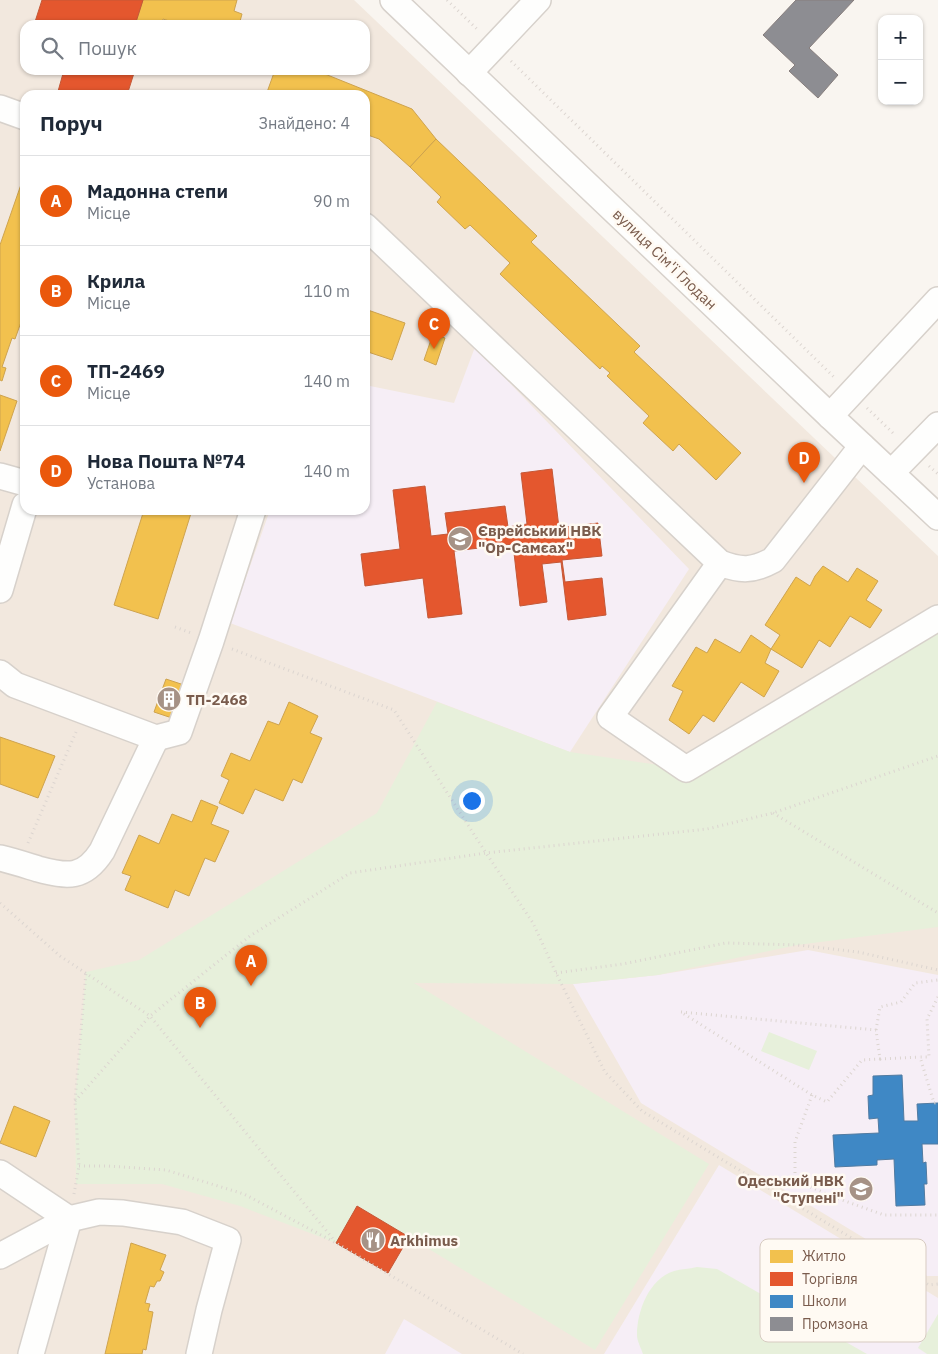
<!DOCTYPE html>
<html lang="uk">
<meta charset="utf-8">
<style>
body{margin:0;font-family:"IBM Plex Sans",sans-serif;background:#f6f6f7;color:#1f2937}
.controls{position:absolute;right:15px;top:15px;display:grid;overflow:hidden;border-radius:10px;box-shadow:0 1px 4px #0004}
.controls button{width:45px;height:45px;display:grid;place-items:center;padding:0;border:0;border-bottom:1px solid #e0e1e3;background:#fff;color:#1f2937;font:25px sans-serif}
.you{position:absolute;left:471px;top:800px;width:18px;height:18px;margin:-12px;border:4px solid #fff;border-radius:50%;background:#1a73e8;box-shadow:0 0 0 8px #1a73e833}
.badge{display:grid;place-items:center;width:32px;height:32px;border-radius:50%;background:#ea580c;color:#fff;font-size:16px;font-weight:700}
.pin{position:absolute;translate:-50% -41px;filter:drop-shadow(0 1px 2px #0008)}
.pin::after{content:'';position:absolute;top:26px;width:18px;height:15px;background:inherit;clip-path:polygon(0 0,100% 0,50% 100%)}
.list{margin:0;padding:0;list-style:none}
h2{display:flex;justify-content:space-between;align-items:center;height:65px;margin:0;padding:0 20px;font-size:21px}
h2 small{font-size:16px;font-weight:400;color:#747a83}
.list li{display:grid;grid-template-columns:32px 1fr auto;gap:15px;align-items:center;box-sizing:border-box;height:90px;padding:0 20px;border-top:1px solid #e0e1e3}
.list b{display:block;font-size:19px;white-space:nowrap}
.list p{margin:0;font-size:16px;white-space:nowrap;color:#747a83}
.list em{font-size:16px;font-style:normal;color:#747a83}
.icon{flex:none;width:28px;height:28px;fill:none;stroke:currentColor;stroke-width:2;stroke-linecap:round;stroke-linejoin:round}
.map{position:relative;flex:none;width:938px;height:1354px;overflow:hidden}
.search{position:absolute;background:#fff;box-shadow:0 1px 4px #0004;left:20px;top:20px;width:350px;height:55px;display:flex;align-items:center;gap:12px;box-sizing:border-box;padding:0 18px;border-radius:15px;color:#747a83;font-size:19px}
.panel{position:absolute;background:#fff;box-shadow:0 1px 4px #0004;left:20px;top:90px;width:350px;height:425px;border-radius:15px}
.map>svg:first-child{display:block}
.residential{fill:#f2e8de;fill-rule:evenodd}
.education{fill:#f6eef6}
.green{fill:#e7f0db}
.homes{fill:#f2c14e;stroke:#cea34e}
.shops{fill:#e4572e;stroke:#c45837}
.schools{fill:#3f88c5;stroke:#517ba1}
.industry{fill:#8d8d92;stroke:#877e7d}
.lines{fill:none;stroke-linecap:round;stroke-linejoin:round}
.minor-casing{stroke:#d7d1cb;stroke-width:28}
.path{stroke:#dcd5d0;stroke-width:3;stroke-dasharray:1 4;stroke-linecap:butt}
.minor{stroke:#fefefd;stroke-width:25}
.labels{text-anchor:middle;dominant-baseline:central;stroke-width:5;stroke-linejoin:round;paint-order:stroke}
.street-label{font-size:15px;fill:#7a5c4d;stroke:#fffaf3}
.poi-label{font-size:15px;font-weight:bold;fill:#7a5c4d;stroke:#fffaf3;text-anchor:start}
.key{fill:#fffaf3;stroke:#d7cbc1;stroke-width:1}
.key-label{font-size:14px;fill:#7a5c4d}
</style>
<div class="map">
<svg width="938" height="1354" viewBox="0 0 938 1354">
<rect width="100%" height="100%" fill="#f9f5f0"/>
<path class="residential" d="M0,0H354L938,556V1354H0ZM25,25H365V70H25ZM25,95H365V510H25Z"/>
<g class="education">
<path d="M475,347L689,569L570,752L230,623L270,510H365V385L454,403Z"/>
<path d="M808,950L938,975V1276H927L641,1103L573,984L658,975Z"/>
<path d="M719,1165L938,1298V1354H604Z"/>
<path d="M404,1319L462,1354H385Z"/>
</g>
<g class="green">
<path d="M938,618V927L797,945L658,975L573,984L414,983L709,1164L595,1350L350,1201L357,1206L336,1243L240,1206L162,1184H76L75,1101L86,972L139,960L377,813L437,702L570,752L686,769Z"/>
<path d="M769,1032L817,1051L809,1070L761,1051Z"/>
<path d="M697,1267L717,1269L867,1354H643C641,1348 637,1341 637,1335C637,1311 649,1279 674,1271C681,1269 689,1269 697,1267Z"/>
<path d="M938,1314V1354H927L918,1348Z"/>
</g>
<g class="homes">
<path d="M143,0H237L234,11L242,14L239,25H182L163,19L161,25H135Z"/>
<path d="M275,70H315L412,109L436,139L410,167L379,139L365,134V95H266Z"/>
<path d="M436,139L537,236L531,242L640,346L634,352L741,453L716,480L679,444L673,451L643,423L649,416L607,376L610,373L602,366L600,369L500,274L510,263L470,225L465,229L437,202L441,197L410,167Z"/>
<path d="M25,173V311L15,339L12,338L2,367L6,368L2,381L0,380V245Z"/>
<path d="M365,309L405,323L392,360L365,351Z"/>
<path d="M433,334L445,338L436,365L424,360Z"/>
<path d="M0,395L17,401L0,451Z"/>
<path d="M144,510H192L158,619L114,605Z"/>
<path d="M823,566L848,582L857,568L878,581L866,600L882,610L870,628L850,616L830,647L819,640L802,668L771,649L780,635L765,625L796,577L810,586L815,576Z"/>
<path d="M751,635L771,649L765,663L779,671L764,697L741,682L714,722L703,715L689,734L669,720L683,691L672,686L696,647L707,653L715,639L740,653Z"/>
<path d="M166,679L184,685L172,718L154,712Z"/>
<path d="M289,702L318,716L310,733L322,738L302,783L293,779L283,801L255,789L243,814L219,803L229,780L221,776L231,753L250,761L268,721L279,725Z"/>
<path d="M0,737L55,756L38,798L0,784Z"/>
<path d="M201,800L218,807L211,824L229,831L215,862L205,858L189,896L175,890L168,908L125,890L131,876L122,873L139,835L159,844L172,814L192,822Z"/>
<path d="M14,1106L50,1121L36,1157L0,1143Z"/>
<path d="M131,1243L166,1255L160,1270L164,1272L160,1281H157L154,1287L150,1286L145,1303L150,1304L148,1311L153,1312L146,1350L143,1349L142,1354H105Z"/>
</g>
<g class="shops">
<path d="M42,0H143L135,25H34Z"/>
<path d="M64,70H135L127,95H57Z"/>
<path d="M552,469L559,528L598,523L602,556L562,560L565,582L602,578L606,615L568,620L561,562L542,564L547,602L520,606L513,544L454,551L462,614L428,618L423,578L365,586L361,554L400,549L393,490L425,486L431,536L448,534L445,513L505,506L508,527L527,524L521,473Z"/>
<path d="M357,1206L409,1237L388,1273L336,1243Z"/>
</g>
<path class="schools" d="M902,1075L904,1121H918L917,1104L938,1103V1144H922L923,1163L926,1162L927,1184H924L925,1205L896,1206L894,1159L877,1160V1165L835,1167L833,1135L879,1133L878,1118L869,1119L868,1096L873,1095V1076Z"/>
<path class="industry" d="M796,0H854L809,48L838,75L818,98L789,71L795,65L763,35Z"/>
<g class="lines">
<defs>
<g id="minor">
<path d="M393,0L830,416L938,517"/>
<path d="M469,73L538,0"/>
<path d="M0,108L25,117"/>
<path d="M365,226L720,563C741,571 753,571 773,560L862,446"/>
<path d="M830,416L938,300"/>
<path d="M891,473L938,425"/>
<path d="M0,476L25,483"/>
<path d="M720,563L610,717L686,769L938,618"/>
<path d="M0,590L25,505"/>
<path d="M0,673L15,685L156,738L179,732L211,641L253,510"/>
<path d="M0,858C13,861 25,865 38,869C68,877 84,879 102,851L156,738"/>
<path d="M0,1173L69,1219"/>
<path d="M0,1256L69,1219L99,1212L123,1213L182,1222L228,1240L209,1310L199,1354"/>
<path d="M31,1354L69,1219"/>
</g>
</defs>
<use href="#minor" class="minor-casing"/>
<g class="path">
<path d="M447,0L479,31"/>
<path d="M511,61L835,378"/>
<path d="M867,408L895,435"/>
<path d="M929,466L938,474"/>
<path d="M175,627L191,633"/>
<path d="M232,649L394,710L486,853L533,923L556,973L605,1072L642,1111L929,1285L938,1284"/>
<path d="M773,813L938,913"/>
<path d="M28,843L76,732"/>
<path d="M0,903L60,956L150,1016L334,1240"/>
<path d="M556,973L623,964L726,943L798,945L858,952L938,970"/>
<path d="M938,997L927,1019L929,1057H920L934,1103L938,1102"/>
<path d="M681,1012L876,1030L880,1059L862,1060L827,1102L812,1095Z"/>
<path d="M876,1030L880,1007L901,1002L915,983L938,980"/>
<path d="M880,1059L920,1057"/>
<path d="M812,1095L795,1142V1180L831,1196L884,1215H938"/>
<path d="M75,1101L150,1016L250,936L350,873L486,853L707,829L773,813L938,756"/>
<path d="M79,1166H108L166,1170L244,1194L336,1243L523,1354"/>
<path d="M74,1194L79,1166L75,1101L86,972"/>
</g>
<use href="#minor" class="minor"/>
</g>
<defs>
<symbol id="school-disc" viewBox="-11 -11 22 22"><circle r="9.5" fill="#a69286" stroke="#fffaf3"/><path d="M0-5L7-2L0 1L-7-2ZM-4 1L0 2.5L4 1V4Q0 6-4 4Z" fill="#fff"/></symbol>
<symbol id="building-disc" viewBox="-11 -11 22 22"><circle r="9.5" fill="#a69286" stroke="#fffaf3"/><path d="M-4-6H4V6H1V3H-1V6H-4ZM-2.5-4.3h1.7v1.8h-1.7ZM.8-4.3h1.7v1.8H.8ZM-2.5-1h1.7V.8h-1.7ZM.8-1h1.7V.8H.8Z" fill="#fff"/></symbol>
<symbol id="restaurant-disc" viewBox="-11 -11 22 22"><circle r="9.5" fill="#a69286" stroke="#fffaf3"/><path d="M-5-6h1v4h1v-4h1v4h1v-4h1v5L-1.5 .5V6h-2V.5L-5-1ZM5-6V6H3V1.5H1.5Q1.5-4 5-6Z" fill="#fff"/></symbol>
</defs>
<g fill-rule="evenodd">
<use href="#school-disc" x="446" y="525" width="28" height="28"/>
<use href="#building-disc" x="155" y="685" width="28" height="28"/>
<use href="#school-disc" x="847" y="1175" width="28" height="28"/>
<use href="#restaurant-disc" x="359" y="1226" width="28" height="28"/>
</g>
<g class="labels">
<g class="street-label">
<text transform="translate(665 259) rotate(44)">вулиця Сім'ї Глодан</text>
</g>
<g class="poi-label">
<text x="478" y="530">Єврейський НВК<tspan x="478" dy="17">"Ор-Самєах"</tspan></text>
<text x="186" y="699">ТП-2468</text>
<text x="844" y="1180" text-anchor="end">Одеський НВК<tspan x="844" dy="17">"Ступені"</tspan></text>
<text x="390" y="1240">Arkhimus</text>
</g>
</g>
<rect x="760" y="1239" width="166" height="103" rx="8" class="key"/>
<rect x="770" y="1250" width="23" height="13" fill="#f2c14e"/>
<rect x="770" y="1272" width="23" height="14" fill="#e4572e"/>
<rect x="770" y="1295" width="23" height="13" fill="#3f88c5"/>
<rect x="770" y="1317" width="23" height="14" fill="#8d8d92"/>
<g class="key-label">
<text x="802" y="1261">Житло</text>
<text x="802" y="1284">Торгівля</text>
<text x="802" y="1306">Школи</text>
<text x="802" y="1329">Промзона</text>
</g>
</svg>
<div class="controls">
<button>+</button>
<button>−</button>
</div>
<div class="you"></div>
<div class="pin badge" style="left:251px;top:986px">A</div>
<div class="pin badge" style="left:200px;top:1028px">B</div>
<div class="pin badge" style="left:434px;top:349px">C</div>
<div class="pin badge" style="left:804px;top:483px">D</div>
<div class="search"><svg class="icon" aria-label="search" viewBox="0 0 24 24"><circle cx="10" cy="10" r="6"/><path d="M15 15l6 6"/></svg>Пошук</div>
<section class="panel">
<h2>Поруч<small>Знайдено: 4</small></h2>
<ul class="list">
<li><span class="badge">A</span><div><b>Мадонна степи</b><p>Місце</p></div><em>90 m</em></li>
<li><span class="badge">B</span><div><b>Крила</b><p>Місце</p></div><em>110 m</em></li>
<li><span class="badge">C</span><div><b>ТП-2469</b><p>Місце</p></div><em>140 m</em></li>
<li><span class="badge">D</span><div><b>Нова Пошта №74</b><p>Установа</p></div><em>140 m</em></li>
</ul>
</section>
</div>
